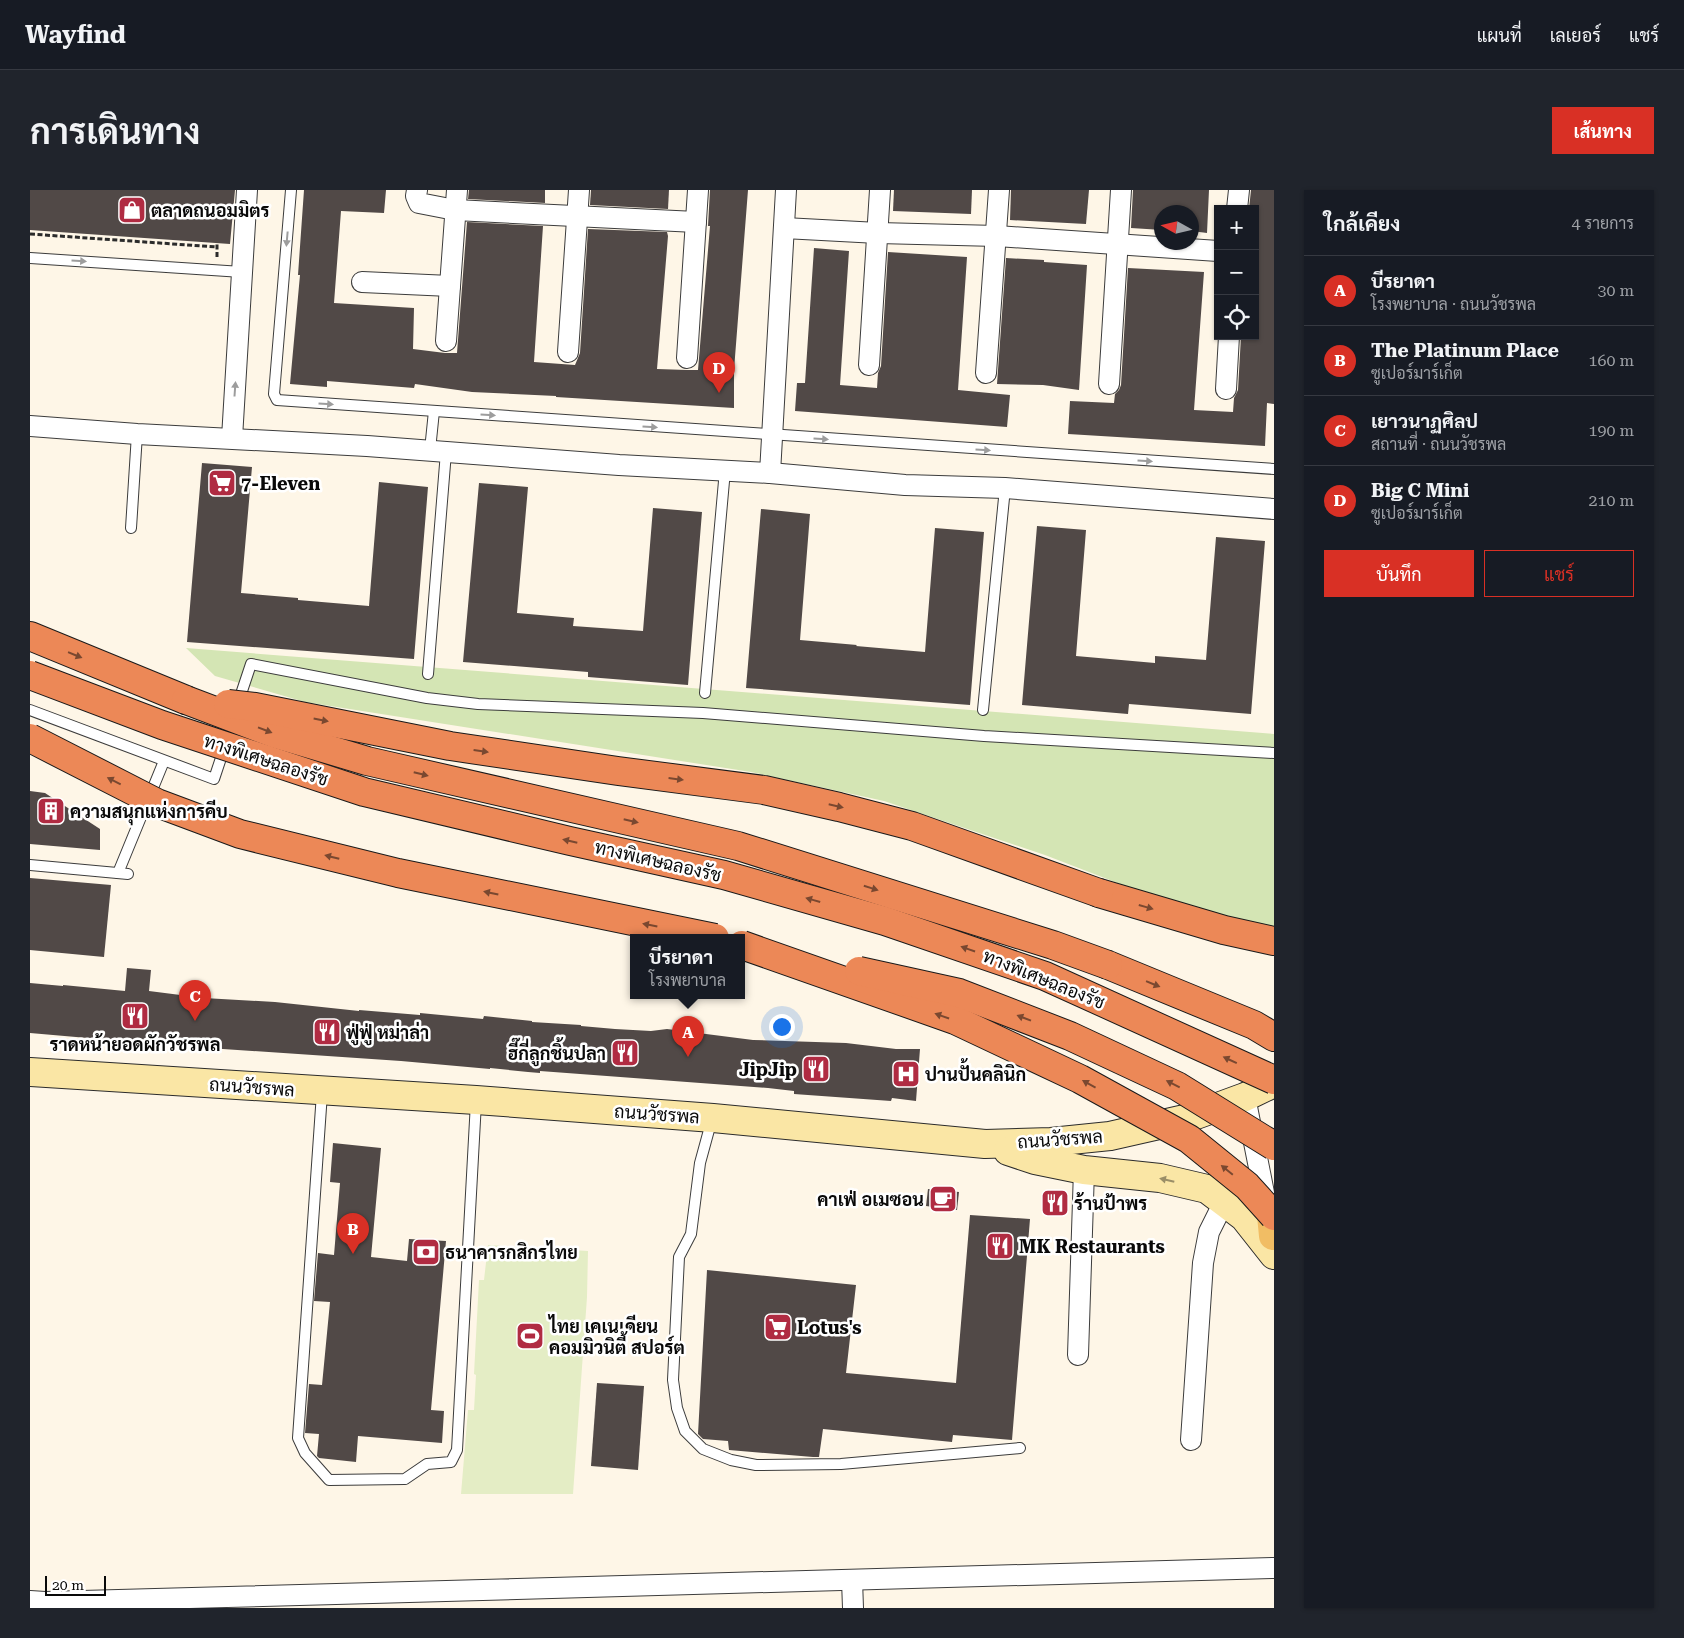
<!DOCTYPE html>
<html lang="th">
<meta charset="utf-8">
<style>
body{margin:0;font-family:"Roboto Serif",Sarabun,serif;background:#20242c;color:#f1f3f6}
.controls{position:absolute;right:15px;top:15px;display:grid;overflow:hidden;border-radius:0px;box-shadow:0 1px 4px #0004}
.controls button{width:45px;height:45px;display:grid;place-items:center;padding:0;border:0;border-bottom:1px solid #363941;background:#171b24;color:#f1f3f6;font:25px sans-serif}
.compass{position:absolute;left:1124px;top:15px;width:45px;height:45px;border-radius:50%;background:#171b24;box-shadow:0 1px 4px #0004;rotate:278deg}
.scale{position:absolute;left:15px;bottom:12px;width:61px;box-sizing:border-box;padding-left:5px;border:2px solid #090909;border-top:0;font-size:14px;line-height:18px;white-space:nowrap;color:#090909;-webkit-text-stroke:4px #fff;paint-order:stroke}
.you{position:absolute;left:751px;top:836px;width:18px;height:18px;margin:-12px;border:4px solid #fff;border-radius:50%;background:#1a73e8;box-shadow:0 0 0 8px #1a73e833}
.badge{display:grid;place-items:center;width:32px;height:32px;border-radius:50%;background:#d93025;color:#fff;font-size:16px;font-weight:700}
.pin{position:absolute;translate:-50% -41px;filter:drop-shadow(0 1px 2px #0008)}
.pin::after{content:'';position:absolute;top:26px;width:18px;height:15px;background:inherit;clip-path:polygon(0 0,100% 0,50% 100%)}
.popup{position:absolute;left:600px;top:744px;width:115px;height:65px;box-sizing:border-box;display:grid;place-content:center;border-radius:0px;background:#171b24;filter:drop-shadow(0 1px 4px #0005);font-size:16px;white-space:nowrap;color:#9ea1a6}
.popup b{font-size:19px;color:#f1f3f6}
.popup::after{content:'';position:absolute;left:50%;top:100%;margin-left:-10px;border:10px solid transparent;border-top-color:#171b24}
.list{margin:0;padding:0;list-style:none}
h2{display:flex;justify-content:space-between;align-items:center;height:65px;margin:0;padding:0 20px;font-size:21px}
h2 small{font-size:16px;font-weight:400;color:#9ea1a6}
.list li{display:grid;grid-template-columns:32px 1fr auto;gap:15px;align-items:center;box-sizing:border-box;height:70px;padding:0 20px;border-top:1px solid #363941}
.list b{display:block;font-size:19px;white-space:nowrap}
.list p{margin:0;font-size:16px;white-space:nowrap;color:#9ea1a6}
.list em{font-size:16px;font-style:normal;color:#9ea1a6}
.actions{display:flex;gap:10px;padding:15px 20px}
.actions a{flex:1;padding:11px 0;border:1px solid #d93025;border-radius:0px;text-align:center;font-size:18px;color:#d93025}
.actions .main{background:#d93025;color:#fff}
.icon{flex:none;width:28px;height:28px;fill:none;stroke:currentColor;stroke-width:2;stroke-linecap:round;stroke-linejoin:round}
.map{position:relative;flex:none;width:1244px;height:1418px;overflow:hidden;border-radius:0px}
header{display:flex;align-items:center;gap:30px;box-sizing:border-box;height:70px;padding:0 25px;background:#171b24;border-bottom:1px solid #363941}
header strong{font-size:24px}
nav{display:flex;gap:28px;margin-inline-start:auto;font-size:18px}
.intro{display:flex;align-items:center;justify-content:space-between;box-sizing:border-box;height:120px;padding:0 30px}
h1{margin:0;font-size:35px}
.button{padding:12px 22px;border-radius:0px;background:#d93025;color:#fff;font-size:18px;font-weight:700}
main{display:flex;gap:30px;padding:0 30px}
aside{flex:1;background:#171b24;border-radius:0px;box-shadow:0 1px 4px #0004}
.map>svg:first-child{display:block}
.green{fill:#d4e5b4}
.pitch{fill:#e4edc5}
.building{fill:#514947}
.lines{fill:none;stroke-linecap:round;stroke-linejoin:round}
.lane-casing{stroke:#3c3c3c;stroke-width:12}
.street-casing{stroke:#3c3c3c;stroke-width:22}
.secondary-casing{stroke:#2b2b2b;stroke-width:30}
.primary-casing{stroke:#1a1a1a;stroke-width:30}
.highway-casing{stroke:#1a1a1a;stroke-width:30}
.path{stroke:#2b2b2b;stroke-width:3;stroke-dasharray:5 2.5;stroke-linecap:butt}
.lane{stroke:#fff;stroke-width:10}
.street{stroke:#fff;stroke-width:20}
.secondary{stroke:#fae6a5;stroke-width:28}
.primary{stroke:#f1bd64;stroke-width:28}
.highway{stroke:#ec8857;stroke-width:28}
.highway-bridge-casing{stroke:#1a1a1a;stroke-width:30;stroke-linecap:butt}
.highway-bridge{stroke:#ec8857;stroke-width:28}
.oneway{fill:#9d9d9d}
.oneway2{fill:#7a4830}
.oneway3{fill:#9a8e67}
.labels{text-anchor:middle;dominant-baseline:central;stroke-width:5;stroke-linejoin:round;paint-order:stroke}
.poi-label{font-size:18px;font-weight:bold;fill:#090909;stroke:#fff;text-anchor:start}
.street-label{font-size:18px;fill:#090909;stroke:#fff}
</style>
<header>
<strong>Wayfind</strong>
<nav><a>แผนที่</a><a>เลเยอร์</a><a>แชร์</a></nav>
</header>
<div class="intro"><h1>การเดินทาง</h1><a class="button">เส้นทาง</a></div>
<main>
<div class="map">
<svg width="1244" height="1418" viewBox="0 0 1244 1418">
<rect width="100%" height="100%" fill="#fef6e7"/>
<path class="green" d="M156,458L1244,544V740L1147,716L1015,665L854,611L721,582L275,512L185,486Z"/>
<path class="pitch" d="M458,1055L558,1061L557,1107L543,1304H431L438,1220H444L446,1185L444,1184L449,1090H454Z"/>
<g class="building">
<path d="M0,0H205L200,54L0,40Z"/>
<path d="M274,0H356L354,23L311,21L304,113L384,118L383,159L415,163H427L437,32L513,36L504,172L545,175L550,163L558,39L637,42L638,46L627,179L657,180H668L680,36H678L680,0H718L704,180V218L526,207V206L442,202L385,194L384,198L297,191V197L260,194L270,85H268Z"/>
<path d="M439,0H515V13L438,9Z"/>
<path d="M561,0H639L638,19L560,15Z"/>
<path d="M864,0H942L941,24L863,21Z"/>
<path d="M981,0H1059L1056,34L980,30Z"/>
<path d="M1103,0H1179L1177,43L1162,41V22H1132V40L1101,38Z"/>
<path d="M1221,0H1244V214L1237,213L1235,256L1038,244L1040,211L1084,213L1085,204L1089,200L1091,195L1098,78L1174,82L1164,220L1203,222L1204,208L1208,200L1211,146H1225V19H1219Z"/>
<path d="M784,58L819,61L810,195L847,198L848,183L851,176L858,62L937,67L928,200L980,205L977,237L765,221L767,193H775Z"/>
<path d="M976,68L1014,70V72L1057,75L1049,200L1013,195L967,194Z"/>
<path d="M172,273L222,277L211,403L268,408V410L339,416L349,292L398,297L384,469L157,452Z"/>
<path d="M449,293L498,297L487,423L544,428L543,436L613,441L623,318L672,322L658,495L558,487V482L433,472Z"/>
<path d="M731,319L780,324L770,450L827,455L826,456L895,462L905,338L954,342L940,515L716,498Z"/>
<path d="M1007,336L1056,340L1046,466L1125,473V466L1176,470L1186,347L1235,351L1221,524L1099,514L1098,524L992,515Z"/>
<path d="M0,601L15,603L70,639V660L0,654Z"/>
<path d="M0,688L81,695L74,767L0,760Z"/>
<path d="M97,778L121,780L119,801L174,808L245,812L329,821V820L390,825V823L453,829L454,826L502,831V832L551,835V836L585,839L621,841L637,839L723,850L816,853L866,859H890L886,911L862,908L861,911L764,904V901L738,898L510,881V883L498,882L460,878V879L371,871L178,858L115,851V853L0,843V793L33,796V795L95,801Z"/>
<path d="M303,953L351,958L341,1067L377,1071L379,1049L416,1051L401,1220L414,1221L412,1253L328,1246L326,1272L289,1268L287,1266L289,1244L275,1243L279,1194L292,1195L300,1112L284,1111L288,1063L304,1065L310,993L300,992Z"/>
<path d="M898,999L929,1002L927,1020L896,1016Z"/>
<path d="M940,1025L1000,1029L982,1250L923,1245L922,1252L793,1239L789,1267H783L699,1260L698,1251L673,1249L668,1244L677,1080L826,1095L816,1183L926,1193Z"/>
<path d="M567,1193L614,1196L608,1280L561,1276Z"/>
</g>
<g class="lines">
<defs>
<g id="lane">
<path d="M261,0L244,204L247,210L1244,279"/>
<path d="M0,68L212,82"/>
<path d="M400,260L404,221"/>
<path d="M101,338L107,244"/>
<path d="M398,484L416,262"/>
<path d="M675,503L695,280"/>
<path d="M208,513L221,474L397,508L448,514L673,523L954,546L1244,563"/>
<path d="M0,520L184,589L195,556"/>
<path d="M953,520L975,298"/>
<path d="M0,675L98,684"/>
<path d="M88,683L134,571"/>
<path d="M292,903L268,1248L275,1263L299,1290L375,1289L397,1274L421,1272L427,1260L446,912"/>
<path d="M682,929L670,973L661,1044L649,1067L643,1190L647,1218L655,1241L673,1259L701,1270L726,1275L811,1274L990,1258"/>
</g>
<g id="street">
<path d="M387,0L386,6L389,13L425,20L666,32"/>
<path d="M1207,19L1209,0"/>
<path d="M754,38L848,43L967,46L1188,61"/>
<path d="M332,92L420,96"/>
<path d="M416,151L427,0"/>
<path d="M538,162L549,0"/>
<path d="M657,168L668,0"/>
<path d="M839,175L850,0"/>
<path d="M956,183L969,0"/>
<path d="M1079,194L1091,0"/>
<path d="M1196,199L1199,146"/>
<path d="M0,236L107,244L337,256L589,275L740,283L875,295L975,298L1244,319"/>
<path d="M202,248L217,0"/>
<path d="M740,283L756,0"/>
<path d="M1215,907L1237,1018"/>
<path d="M1048,1165L1054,980"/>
<path d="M1161,1250L1173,1073L1179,1042L1194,1012"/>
<path d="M822,1390L823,1418"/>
<path d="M0,1411L15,1412L1244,1378"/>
</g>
<g id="secondary">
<path d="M0,882L446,910L683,928L955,954L1021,952L1080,946L1155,929L1215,907L1244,893"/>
<path d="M978,961L1005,970L1054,980L1130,988L1177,999L1214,1027L1244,1065"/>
</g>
<path id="primary" d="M1243,1046L1241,1025L1244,1017"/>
<g id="highway">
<path d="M0,446L156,510"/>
<path d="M1069,703L1194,740L1244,751"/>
<path d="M1078,775L1224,835L1244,847"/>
</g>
</defs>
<use href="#lane" class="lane-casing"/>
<use href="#street" class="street-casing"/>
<use href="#secondary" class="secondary-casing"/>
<use href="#primary" class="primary-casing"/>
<use href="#highway" class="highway-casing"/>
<g class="path">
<path d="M0,44L187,57"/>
<path d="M187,67V53"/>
</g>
<use href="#lane" class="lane"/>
<use href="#street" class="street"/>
<use href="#secondary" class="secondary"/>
<use href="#primary" class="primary"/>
<use href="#highway" class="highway"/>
<defs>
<g id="highway-bridge">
<path d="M0,485L132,535L334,602L540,651L694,685L855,731L1015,786L1244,890"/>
<path d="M156,510L243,543L337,571L708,656L1023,755L1078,775"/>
<path d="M198,514L225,517L420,556L588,581L734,600L809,617L882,636L1069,703"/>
<path d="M0,548L127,613L210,644L368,683L685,748"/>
<path d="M712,755L925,830L1050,889L1159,949L1217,996L1244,1026"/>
<path d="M829,781L929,803L1040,846L1147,896L1244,956"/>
</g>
</defs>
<use href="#highway-bridge" class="highway-bridge-casing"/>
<use href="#highway-bridge" class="highway-bridge"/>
</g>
<defs><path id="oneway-solid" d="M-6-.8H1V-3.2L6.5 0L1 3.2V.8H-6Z" transform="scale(1.25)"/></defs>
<g class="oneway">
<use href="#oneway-solid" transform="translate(257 49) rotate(95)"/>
<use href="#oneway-solid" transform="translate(49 71) rotate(4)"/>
<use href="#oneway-solid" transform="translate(205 199) rotate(-86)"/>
<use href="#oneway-solid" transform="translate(296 214) rotate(4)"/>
<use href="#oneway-solid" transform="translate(458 225) rotate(4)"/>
<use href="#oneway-solid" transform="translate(620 237) rotate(4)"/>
<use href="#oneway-solid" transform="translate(791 249) rotate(4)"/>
<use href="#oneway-solid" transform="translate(953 260) rotate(4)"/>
<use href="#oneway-solid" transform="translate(1115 271) rotate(4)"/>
</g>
<g class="oneway2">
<use href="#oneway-solid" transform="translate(45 465) rotate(22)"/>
<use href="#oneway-solid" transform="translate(291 530) rotate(11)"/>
<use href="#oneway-solid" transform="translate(235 540) rotate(21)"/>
<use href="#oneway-solid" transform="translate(451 561) rotate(8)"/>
<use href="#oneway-solid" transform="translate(391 584) rotate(14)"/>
<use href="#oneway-solid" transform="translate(646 589) rotate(7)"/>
<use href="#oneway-solid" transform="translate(84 591) rotate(-153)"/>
<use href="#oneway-solid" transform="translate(806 616) rotate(13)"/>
<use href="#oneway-solid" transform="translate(601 631) rotate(13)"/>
<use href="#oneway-solid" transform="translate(540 651) rotate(-167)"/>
<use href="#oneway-solid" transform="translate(302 667) rotate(-166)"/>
<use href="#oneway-solid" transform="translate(841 698) rotate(17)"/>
<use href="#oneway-solid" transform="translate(461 703) rotate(-168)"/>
<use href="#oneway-solid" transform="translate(783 710) rotate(-164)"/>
<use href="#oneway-solid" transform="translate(1116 717) rotate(16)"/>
<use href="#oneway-solid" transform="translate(620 735) rotate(-169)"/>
<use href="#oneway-solid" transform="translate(938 759) rotate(-161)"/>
<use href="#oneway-solid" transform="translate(1123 794) rotate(22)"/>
<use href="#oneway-solid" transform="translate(912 826) rotate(-161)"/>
<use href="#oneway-solid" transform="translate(994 828) rotate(-159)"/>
<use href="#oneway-solid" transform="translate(1200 870) rotate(-155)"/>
<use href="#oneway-solid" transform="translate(1059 894) rotate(-151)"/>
<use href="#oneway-solid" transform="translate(1143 894) rotate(-153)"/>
<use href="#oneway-solid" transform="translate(1197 980) rotate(-141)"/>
</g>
<use class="oneway3" href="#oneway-solid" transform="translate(1137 990) rotate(-167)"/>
<defs>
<symbol id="shop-square" viewBox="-11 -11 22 22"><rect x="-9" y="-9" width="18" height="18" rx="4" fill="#b02b42" stroke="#fff"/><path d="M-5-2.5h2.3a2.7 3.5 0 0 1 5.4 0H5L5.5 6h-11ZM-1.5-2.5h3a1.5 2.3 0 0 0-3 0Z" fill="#fff"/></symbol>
<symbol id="supermarket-square" viewBox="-11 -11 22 22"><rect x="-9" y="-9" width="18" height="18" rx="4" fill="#b02b42" stroke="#fff"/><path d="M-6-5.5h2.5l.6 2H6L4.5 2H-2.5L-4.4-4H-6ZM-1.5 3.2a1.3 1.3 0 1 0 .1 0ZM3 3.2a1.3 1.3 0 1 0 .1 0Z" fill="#fff"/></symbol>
<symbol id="building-square" viewBox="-11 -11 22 22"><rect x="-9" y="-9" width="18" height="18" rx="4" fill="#b02b42" stroke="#fff"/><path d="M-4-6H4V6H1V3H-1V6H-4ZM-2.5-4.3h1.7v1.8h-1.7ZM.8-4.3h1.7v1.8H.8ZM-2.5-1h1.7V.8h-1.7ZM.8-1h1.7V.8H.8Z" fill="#fff"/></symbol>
<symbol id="restaurant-square" viewBox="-11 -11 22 22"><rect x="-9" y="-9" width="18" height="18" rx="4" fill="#b02b42" stroke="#fff"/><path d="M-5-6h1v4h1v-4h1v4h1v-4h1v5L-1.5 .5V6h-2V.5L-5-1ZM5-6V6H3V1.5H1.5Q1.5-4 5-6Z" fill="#fff"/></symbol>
<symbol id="hospital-square" viewBox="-11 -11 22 22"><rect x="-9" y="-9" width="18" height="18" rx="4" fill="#b02b42" stroke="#fff"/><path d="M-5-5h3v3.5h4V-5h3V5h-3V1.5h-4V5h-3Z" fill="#fff"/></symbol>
<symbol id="cafe-square" viewBox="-11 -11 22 22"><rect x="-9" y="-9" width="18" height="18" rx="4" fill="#b02b42" stroke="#fff"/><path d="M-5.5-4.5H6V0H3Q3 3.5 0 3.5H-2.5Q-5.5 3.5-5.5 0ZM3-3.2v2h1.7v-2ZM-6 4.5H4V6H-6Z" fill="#fff"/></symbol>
<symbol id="bank-square" viewBox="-11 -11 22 22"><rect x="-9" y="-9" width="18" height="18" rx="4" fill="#b02b42" stroke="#fff"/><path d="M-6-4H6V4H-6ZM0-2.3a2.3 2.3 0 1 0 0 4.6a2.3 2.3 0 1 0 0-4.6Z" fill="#fff"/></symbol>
<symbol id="stadium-square" viewBox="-11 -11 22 22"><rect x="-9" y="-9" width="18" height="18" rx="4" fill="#b02b42" stroke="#fff"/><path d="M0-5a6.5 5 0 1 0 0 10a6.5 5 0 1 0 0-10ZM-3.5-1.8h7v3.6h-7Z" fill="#fff"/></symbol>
</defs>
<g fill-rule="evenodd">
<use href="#shop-square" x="86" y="4" width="32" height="32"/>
<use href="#supermarket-square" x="176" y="277" width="32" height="32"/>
<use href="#building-square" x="5" y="605" width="32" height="32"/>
<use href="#restaurant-square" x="89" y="810" width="32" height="32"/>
<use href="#restaurant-square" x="281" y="826" width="32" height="32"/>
<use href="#restaurant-square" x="579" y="847" width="32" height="32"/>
<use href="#restaurant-square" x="770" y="863" width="32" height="32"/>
<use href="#hospital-square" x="860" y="868" width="32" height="32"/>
<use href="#cafe-square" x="897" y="993" width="32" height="32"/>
<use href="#restaurant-square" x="1009" y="997" width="32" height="32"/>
<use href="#restaurant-square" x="954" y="1040" width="32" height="32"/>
<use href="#bank-square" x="380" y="1046" width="32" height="32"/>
<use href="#supermarket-square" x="732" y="1121" width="32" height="32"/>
<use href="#stadium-square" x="484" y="1130" width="32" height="32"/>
</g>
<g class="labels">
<g class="poi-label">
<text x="121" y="20">ตลาดถนอมมิตร</text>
<text x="211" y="293">7-Eleven</text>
<text x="40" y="621">ความสนุกแห่งการคีบ</text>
<text x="316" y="842">ฟู่ฟู่ หม่าล่า</text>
<text x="105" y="854" text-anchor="middle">ราดหน้ายอดผักวัชรพล</text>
<text x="576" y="863" text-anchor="end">ฮี๊กี่ลูกชิ้นปลา</text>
<text x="767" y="879" text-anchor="end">JipJip</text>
<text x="895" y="884">ปานปั้นคลินิก</text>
<text x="894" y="1009" text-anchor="end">คาเฟ่ อเมซอน</text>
<text x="1044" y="1013">ร้านป้าพร</text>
<text x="989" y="1056">MK Restaurants</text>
<text x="415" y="1062">ธนาคารกสิกรไทย</text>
<text x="519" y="1136">ไทย เคเนเดียน<tspan x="519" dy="21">คอมมิวนิตี้ สปอร์ต</tspan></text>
<text x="767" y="1137">Lotus's</text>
</g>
<g class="street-label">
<text transform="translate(236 570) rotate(18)">ทางพิเศษฉลองรัช</text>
<text transform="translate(628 671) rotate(13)">ทางพิเศษฉลองรัช</text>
<text transform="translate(1014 789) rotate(22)">ทางพิเศษฉลองรัช</text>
<text transform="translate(222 897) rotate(4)">ถนนวัชรพล</text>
<text transform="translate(627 924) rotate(4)">ถนนวัชรพล</text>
<text transform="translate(1030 949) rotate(-4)">ถนนวัชรพล</text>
</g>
</g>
</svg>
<div class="controls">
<button>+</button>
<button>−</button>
<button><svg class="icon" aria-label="locate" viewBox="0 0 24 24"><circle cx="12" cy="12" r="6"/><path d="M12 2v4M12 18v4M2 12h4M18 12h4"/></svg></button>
</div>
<svg class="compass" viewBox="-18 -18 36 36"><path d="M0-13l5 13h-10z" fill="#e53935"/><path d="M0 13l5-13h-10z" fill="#9ea1a6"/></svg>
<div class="scale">20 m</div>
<div class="you"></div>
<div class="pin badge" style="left:658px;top:867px">A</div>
<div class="popup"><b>บีรยาดา</b>โรงพยาบาล</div>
<div class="pin badge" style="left:323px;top:1064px">B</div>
<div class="pin badge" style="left:165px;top:831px">C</div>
<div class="pin badge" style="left:689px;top:203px">D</div>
</div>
<aside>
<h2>ใกล้เคียง<small>4 รายการ</small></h2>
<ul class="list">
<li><span class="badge">A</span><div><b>บีรยาดา</b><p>โรงพยาบาล · ถนนวัชรพล</p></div><em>30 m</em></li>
<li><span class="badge">B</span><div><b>The Platinum Place</b><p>ซูเปอร์มาร์เก็ต</p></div><em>160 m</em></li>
<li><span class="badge">C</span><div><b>เยาวนาฏศิลป</b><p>สถานที่ · ถนนวัชรพล</p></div><em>190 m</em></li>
<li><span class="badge">D</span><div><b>Big C Mini</b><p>ซูเปอร์มาร์เก็ต</p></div><em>210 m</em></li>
</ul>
<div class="actions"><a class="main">บันทึก</a><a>แชร์</a></div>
</aside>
</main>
